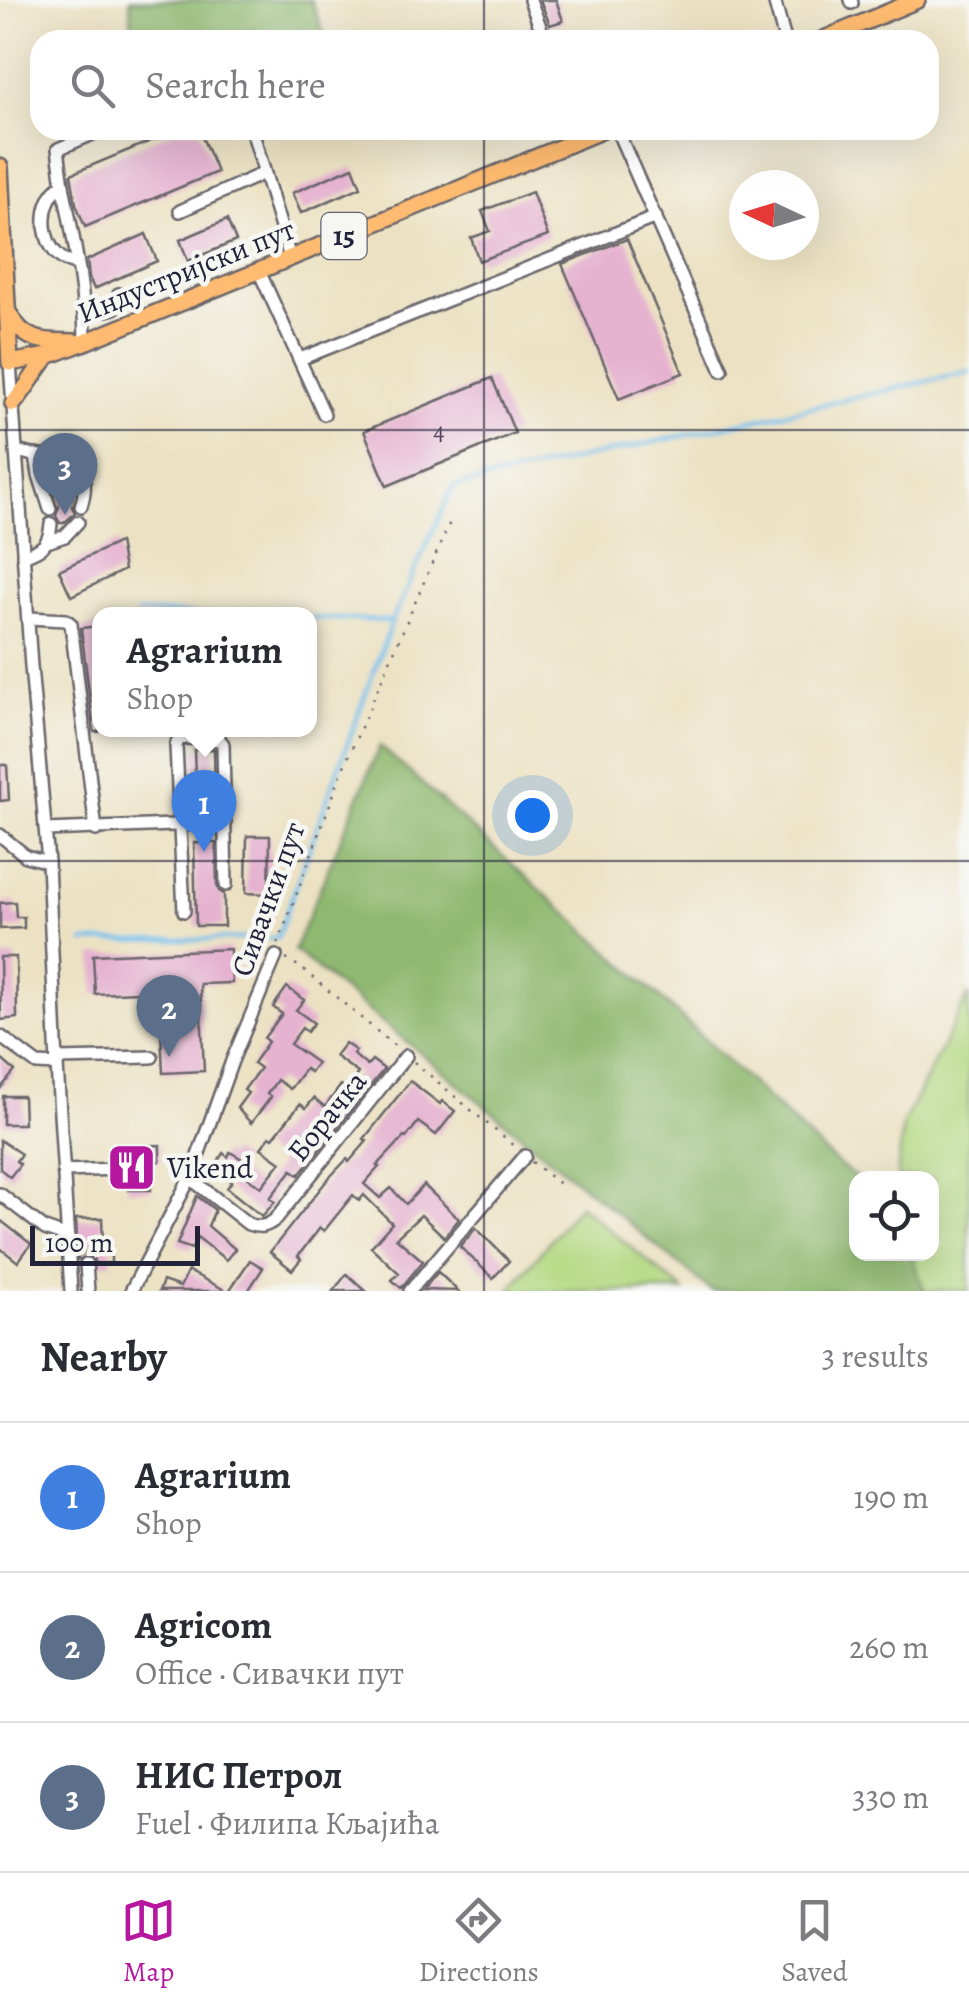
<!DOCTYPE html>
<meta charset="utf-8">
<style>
body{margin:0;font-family:Alegreya,serif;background:#f7f7f7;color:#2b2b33}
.controls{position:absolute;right:30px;bottom:30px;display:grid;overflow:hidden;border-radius:20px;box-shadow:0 10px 40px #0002}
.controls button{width:90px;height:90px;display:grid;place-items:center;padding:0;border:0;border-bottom:2px solid #e1e1e2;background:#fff;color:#2b2b33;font:50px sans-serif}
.compass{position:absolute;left:729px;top:170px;width:90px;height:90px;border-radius:50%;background:#fff;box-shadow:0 10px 40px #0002;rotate:274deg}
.scale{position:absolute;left:30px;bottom:25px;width:170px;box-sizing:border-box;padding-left:10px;border:5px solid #22223b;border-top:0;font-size:28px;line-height:35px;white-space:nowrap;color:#22223b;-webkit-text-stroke:8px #f6f6f2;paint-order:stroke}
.you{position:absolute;left:532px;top:815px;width:35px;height:35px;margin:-25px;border:8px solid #fff;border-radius:50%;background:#1a73e8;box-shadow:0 0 0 15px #1a73e833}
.badge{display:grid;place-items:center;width:65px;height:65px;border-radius:50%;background:#b5179e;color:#fff;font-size:32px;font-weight:700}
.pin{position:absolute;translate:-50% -82px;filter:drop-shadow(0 2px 5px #0008)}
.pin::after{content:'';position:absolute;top:52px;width:35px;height:30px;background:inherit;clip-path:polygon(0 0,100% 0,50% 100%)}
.popup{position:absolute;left:92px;top:607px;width:225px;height:130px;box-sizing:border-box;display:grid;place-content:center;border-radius:20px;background:#fff;filter:drop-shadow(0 2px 8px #0005);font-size:32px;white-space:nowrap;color:#7c7c81}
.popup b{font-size:38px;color:#2b2b33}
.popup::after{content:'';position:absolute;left:50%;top:100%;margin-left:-20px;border:20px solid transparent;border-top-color:#fff}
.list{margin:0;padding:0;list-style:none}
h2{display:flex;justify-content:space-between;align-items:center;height:130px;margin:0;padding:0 40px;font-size:42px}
h2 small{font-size:32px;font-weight:400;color:#7c7c81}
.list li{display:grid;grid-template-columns:65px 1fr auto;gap:30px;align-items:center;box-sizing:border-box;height:150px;padding:0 40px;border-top:2px solid #e1e1e2}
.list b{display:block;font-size:38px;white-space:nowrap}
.list p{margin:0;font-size:32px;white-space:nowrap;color:#7c7c81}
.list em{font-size:32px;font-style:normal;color:#7c7c81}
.icon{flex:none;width:55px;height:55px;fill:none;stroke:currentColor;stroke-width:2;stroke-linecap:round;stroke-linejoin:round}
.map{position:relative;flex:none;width:969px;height:1291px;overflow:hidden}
.search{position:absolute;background:#fff;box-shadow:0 10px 40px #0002;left:30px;right:30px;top:30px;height:110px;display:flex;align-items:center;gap:25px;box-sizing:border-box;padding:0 35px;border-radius:30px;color:#7c7c81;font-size:38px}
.sheet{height:580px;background:#fff}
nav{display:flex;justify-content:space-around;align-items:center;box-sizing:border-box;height:140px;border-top:2px solid #e1e1e2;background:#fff;font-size:28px;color:#7c7c81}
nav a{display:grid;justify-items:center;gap:5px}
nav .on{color:#b5179e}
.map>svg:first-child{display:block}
.green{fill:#b4d982;stroke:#6b7e5e;stroke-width:2.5}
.forest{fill:#8fb970;stroke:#586e56;stroke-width:2.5}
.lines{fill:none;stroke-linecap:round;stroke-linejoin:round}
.stream{stroke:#75c1ef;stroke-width:4}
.building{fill:#e5b2d0}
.minor-tunnel{stroke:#c4bca8;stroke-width:11;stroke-dasharray:11 5.5;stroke-linecap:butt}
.minor-casing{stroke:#69656b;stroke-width:16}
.major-casing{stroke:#69656b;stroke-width:20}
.path{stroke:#69656b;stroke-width:2.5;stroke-dasharray:2.5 8;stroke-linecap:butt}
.minor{stroke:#fff;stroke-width:11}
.major{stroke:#febb71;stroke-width:15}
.grid{fill:none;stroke:#22223b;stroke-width:2.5;stroke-opacity:0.55}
.labels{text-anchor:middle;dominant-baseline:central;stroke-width:9;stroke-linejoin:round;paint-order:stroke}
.number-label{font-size:25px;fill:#534660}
.shield{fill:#f6f6f2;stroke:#626272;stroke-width:2.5}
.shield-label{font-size:28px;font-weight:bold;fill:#22223b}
.street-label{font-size:30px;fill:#22223b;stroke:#f6f6f2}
.poi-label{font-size:30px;fill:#22223b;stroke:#f6f6f2;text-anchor:start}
</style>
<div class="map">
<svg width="969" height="1291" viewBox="0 0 969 1291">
<rect width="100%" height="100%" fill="#f6f6f2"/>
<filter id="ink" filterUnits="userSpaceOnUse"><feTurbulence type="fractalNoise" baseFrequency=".01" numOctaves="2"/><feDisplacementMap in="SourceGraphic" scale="20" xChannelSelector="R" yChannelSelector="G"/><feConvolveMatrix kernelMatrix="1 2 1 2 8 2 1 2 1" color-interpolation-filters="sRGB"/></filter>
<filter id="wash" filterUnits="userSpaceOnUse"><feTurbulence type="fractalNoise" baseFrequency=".0048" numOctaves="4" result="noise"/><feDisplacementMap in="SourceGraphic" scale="40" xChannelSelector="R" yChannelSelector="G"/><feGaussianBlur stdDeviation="2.25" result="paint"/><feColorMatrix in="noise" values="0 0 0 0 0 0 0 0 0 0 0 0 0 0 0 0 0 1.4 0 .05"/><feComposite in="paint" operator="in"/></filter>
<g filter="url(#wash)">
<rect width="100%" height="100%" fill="#ece2c3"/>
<g class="green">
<path d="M969,994V1291H924L911,1254H932V1178H897L903,1124Z"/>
<path d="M579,1205L684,1291H509Z"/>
</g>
<g class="forest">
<path d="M130,0H311L326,40H257L254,31L230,40H131L132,33Z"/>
<path d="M380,746L653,991L832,1159L857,1178L856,1254H911L924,1291H712L294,950Z"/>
</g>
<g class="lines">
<g class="stream">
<path d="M138,613L195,614"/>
<path d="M309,618L392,621"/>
<path d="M83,942L277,938L392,621L453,487L969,372"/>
</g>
</g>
<g id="blocks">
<g class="building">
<path d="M540,0H556L563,21L550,25Z"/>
<path d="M177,130H199L217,172L85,227L76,204L71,174Z"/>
<path d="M353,167L361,187L301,213L292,193Z"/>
<path d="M532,192L548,236L479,261L471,238L490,231L482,211Z"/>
<path d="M227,220L236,241L188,261L180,240Z"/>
<path d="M146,234L157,261L94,289L89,277L87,260Z"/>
<path d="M627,239L683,373L619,399L562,264Z"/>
<path d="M492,378L515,433L387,486L364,431Z"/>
<path d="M68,470L74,480L72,507L75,513L64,523H60L56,516L59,506L48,472Z"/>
<path d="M119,542L124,570L71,596L59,570Z"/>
<path d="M99,626V732H94L81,628Z"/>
<path d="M214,749L215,803L196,804L194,750Z"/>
<path d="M0,765H7L9,800L0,801Z"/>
<path d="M247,836H270L269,894L246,893Z"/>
<path d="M194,843H216L217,885L219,891L224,894V926H196Z"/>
<path d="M15,902L16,917H24V928L0,929V903Z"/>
<path d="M230,949L232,983L200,984L204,1071L163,1073L159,991L95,994L93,955Z"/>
<path d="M0,957H16L17,1018L1,1020Z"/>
<path d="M287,987L304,1000L296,1010L314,1023L307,1032L302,1028L290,1044L317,1063L310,1072L305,1069L290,1089L277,1080L267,1094L271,1097L251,1123L237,1108L248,1093L244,1090L260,1068L253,1063L268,1042L264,1038L282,1014L273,1007Z"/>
<path d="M345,1043L356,1051L353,1054L367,1066L372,1060L384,1069L299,1175L292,1170L270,1198L275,1202L262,1216L227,1188L232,1181L213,1169L223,1153L228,1157L230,1152L242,1159L236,1169L261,1187L281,1162L261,1148L270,1136L273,1138L300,1104L306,1108L314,1098L325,1107L341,1085L347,1089L358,1073L335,1056Z"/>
<path d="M0,1058L15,1071L0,1089Z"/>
<path d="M410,1081L440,1104L442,1101L455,1111L436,1135L418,1122L406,1138L404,1137L377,1166L379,1167L364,1184L380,1198L391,1188L406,1204L424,1185L459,1219L444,1237L421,1215L396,1238L423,1261L401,1288L392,1280L399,1273L371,1247L392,1223L364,1195L359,1201L353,1195L324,1231L320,1228L298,1256L301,1259L292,1270L270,1252L328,1179L347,1159L349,1162L367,1141L364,1139Z"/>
<path d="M3,1096H23L24,1124H3Z"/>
<path d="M0,1140L21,1154L16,1161L20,1164L10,1177L0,1169Z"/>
<path d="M160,1145V1161L150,1162L151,1190H128L127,1146Z"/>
<path d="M197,1196L215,1210L208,1226L235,1249L226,1260L197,1237L192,1249L177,1244Z"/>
<path d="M102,1218L103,1246H111V1263L95,1264L93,1258L86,1255L78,1259L76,1219Z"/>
<path d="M0,1220L31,1244L18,1262L0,1248Z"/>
<path d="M476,1228L509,1261L493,1278L460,1247Z"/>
<path d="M250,1260L263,1268L248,1291H229Z"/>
<path d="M188,1271L227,1291H159L163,1281L180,1287Z"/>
<path d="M438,1272L458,1291L423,1290Z"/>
<path d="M347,1274L366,1291H333Z"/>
</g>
</g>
</g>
<g filter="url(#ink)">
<use href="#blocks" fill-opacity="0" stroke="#69656b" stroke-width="2.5"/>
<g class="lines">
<g class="minor-tunnel">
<path d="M53,500L73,499"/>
<path d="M81,1246L86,1264"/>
</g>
<defs>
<g id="minor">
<path d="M530,0L545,40"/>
<path d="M774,0L785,40"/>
<path d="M851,0L852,3"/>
<path d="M252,130L290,258"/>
<path d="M617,130L722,370"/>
<path d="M63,185L58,149L102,130"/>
<path d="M180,211L264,173"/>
<path d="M78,264C39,261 35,199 63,185C73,237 85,289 85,342"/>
<path d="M259,271L324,414"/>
<path d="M85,309C99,310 121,315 119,294"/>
<path d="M300,359L656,217"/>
<path d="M10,363L31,666L48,862L57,1065L71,1291"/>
<path d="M16,451C24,453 32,455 40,456C49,457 57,455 65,458C87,465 87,488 81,506"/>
<path d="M36,455L39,475L50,509"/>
<path d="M47,542L65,536L78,522"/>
<path d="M23,556C42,549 49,546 51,524"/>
<path d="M28,618L66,620L71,624L96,830"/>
<path d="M46,830L225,823"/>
<path d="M0,835L26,856L48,862"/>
<path d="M184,911L176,746L178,740L184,738L220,740L223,744L226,885"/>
<path d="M0,1036L37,1064L57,1065"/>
<path d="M57,1059L152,1057"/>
<path d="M64,1171L117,1169"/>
<path d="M190,1178L248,1224C260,1228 266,1227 276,1219L406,1056"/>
<path d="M0,1194L45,1229L68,1237"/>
<path d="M86,1264L88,1291"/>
<path d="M131,1291L190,1178L232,1061L276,956"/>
<path d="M410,1291L525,1156"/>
</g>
<g id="major">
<path d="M822,40L917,0"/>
<path d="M0,167L10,363L48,356L85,342L603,130"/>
<path d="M10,315C26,345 47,341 76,342"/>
<path d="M13,404C26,389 35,372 48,356"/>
</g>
</defs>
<use href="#minor" class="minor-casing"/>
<use href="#major" class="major-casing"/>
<g class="path">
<path d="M278,944L343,769L450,522"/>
<path d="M286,959L300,967L396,1047"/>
<path d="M414,1062L515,1147"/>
<path d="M532,1162L562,1186"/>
</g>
<use href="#minor" class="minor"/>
<use href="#major" class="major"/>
</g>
</g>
<path class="grid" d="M484,0V40M484,130V1291M0,430H969M0,861H969"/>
<defs>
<symbol id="restaurant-square" viewBox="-11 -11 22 22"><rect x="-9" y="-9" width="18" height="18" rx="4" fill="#b5179e" stroke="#f6f6f2"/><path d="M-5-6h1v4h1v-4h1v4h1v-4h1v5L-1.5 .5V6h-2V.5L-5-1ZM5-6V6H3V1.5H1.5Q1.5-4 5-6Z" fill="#fff"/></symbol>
</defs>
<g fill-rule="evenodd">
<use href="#restaurant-square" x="104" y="1140" width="55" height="55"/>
</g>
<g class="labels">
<g class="number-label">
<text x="439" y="432">4</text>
</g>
<rect class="shield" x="321.5" y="213" width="45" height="46" rx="8"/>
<g class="shield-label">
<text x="344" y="236">15</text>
</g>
<g class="street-label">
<text transform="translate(186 271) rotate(-22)">Индустријски пут</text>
<text transform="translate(268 899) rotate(-70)">Сивачки пут</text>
<text transform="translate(327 1116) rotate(-51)">Борачка</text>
</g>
<g class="poi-label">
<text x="167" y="1168">Vikend</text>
</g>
</g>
</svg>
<div class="controls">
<button><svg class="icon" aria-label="locate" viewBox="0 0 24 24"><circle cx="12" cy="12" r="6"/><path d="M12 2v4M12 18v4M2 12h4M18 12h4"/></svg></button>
</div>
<svg class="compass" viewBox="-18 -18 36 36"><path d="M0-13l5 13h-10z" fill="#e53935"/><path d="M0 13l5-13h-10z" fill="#7c7c81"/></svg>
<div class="scale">100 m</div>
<div class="you"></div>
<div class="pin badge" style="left:204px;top:852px;background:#3f7fe0">1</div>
<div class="popup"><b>Agrarium</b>Shop</div>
<div class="pin badge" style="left:169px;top:1057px;background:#5c6f8a">2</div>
<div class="pin badge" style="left:65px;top:515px;background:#5c6f8a">3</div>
<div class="search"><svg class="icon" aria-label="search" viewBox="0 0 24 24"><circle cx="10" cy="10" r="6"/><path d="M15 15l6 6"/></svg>Search here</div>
</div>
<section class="sheet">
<h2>Nearby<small>3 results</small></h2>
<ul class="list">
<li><span class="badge" style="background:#3f7fe0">1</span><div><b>Agrarium</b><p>Shop</p></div><em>190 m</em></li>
<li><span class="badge" style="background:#5c6f8a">2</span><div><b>Agricom</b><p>Office · Сивачки пут</p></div><em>260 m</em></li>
<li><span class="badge" style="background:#5c6f8a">3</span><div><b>НИС Петрол</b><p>Fuel · Филипа Кљајића</p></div><em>330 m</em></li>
</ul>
</section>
<nav>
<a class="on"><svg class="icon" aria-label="map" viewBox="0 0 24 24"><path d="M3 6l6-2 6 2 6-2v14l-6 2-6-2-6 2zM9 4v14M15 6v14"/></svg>Map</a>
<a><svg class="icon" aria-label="directions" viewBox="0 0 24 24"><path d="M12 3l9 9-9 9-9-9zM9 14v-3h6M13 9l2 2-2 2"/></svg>Directions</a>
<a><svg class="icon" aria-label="saved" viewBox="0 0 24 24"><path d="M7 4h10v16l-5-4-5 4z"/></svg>Saved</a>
</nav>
